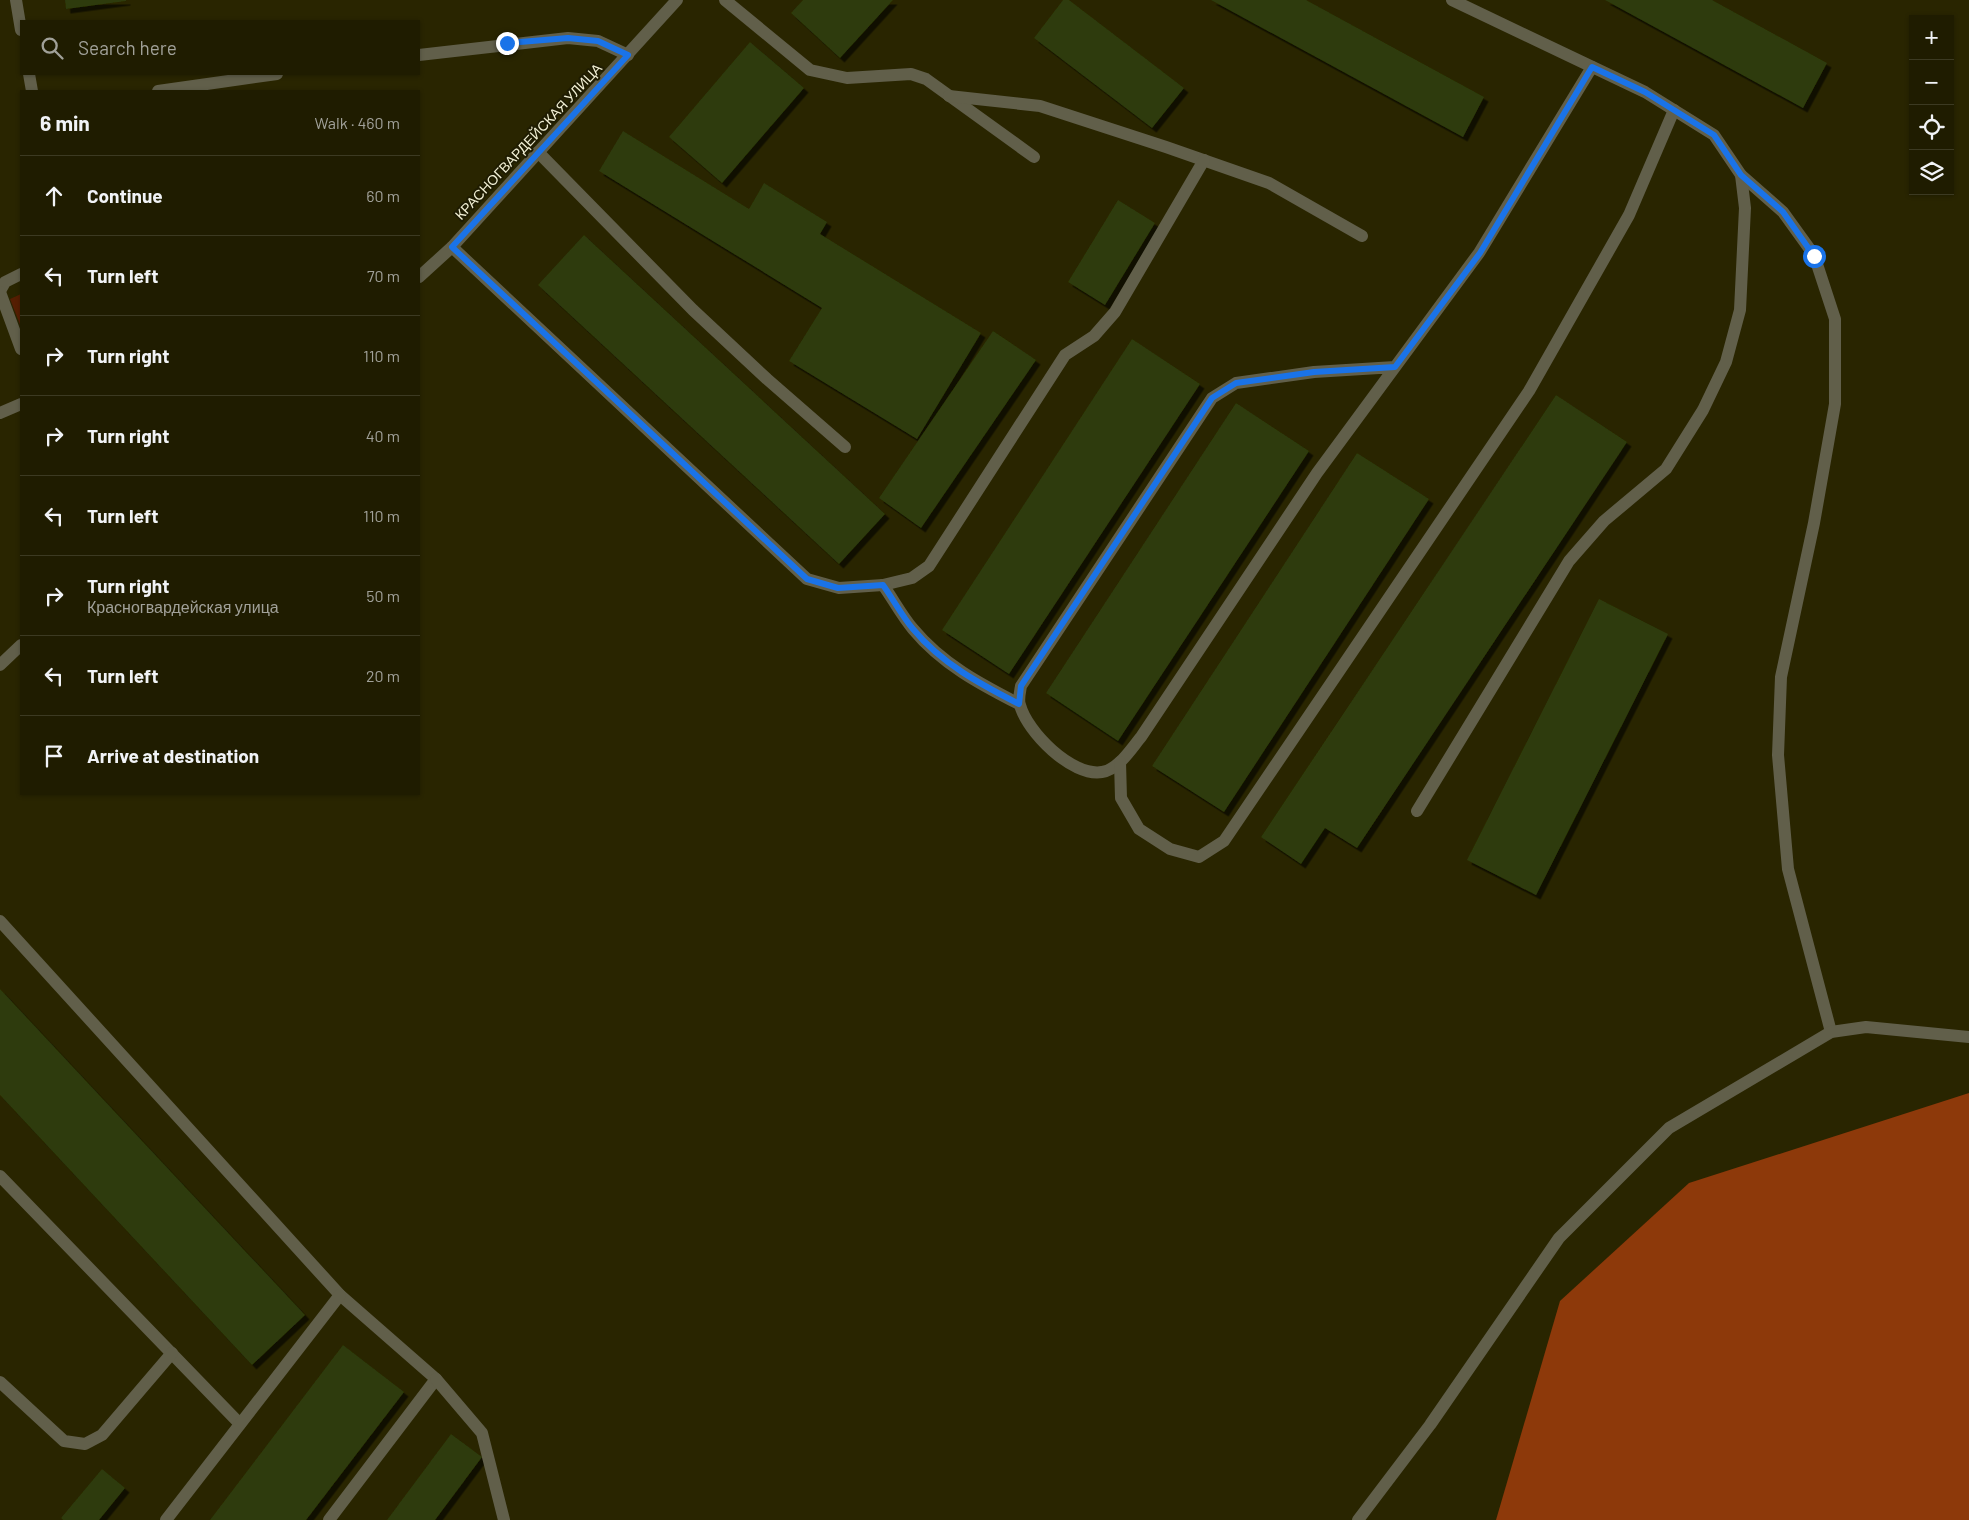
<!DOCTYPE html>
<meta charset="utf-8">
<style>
body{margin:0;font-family:Barlow,sans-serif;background:#2c290f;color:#f1f3f6}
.controls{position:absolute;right:15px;top:15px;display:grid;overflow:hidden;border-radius:0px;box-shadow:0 1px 4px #0004}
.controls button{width:45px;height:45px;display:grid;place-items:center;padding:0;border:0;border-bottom:1px solid #3c3a22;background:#1f1c00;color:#f1f3f6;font:25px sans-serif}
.stop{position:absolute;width:15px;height:15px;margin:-11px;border:4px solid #1a73e8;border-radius:50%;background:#fff}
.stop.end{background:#1a73e8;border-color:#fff;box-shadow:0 1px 5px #0008}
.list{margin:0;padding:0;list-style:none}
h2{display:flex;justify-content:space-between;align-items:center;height:65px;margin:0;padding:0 20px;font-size:21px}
h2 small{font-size:16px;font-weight:400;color:#a1a199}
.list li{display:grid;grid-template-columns:32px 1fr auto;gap:15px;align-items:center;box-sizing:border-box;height:80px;padding:0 20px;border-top:1px solid #3c3a22}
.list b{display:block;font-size:19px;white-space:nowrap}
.list p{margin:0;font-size:16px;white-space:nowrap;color:#a1a199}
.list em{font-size:16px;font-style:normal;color:#a1a199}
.icon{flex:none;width:28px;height:28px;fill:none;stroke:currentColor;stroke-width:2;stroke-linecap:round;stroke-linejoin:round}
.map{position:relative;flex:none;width:1969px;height:1520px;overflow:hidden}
.search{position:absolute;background:#1f1c00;box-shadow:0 1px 4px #0004;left:20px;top:20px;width:400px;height:55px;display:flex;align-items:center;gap:12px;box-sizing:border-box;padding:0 18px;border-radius:0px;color:#a1a199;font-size:19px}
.panel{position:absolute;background:#1f1c00;box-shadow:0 1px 4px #0004;left:20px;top:90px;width:400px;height:705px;border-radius:0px}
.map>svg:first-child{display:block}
.green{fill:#551e02}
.forest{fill:#8d390a}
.building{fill:#2d3a0a;filter:url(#shadow)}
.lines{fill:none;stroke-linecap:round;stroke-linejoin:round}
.minor{stroke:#615f4a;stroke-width:12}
.route{stroke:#1a73e8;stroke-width:6}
.labels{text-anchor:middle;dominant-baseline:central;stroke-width:4;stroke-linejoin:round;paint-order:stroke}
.street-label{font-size:14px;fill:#f2f0d5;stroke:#1f1c02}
</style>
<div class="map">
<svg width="1969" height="1520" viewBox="0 0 1969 1520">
<defs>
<filter id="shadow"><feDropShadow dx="4.5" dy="4.5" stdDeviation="0" flood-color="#0009"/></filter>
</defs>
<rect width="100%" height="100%" fill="#292500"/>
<path class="green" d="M21,294V327L10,299Z"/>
<path class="forest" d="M1969,1093V1520H1496L1560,1301L1689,1183Z"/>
<g class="building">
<path d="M65,0H126V1L66,9Z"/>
<path d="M803,0H893L840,58L791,13Z"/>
<path d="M1063,0H1069L1184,88L1152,128L1034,38Z"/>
<path d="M1211,0H1306L1484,97L1463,137Z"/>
<path d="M1605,0H1712L1827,63L1803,108Z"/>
<path d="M750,42L804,88L722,183L669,137Z"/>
<path d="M623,131L749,209L764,183L827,222L820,234L981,333L917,439L789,361L822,308L599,171Z"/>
<path d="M1118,200L1155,223L1105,305L1068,282Z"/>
<path d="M584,235L885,514L839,564L538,285Z"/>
<path d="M993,331L1036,360L921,528L879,498Z"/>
<path d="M1132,339L1200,384L1009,674L942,630Z"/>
<path d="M1556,395L1627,442L1357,848L1325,828L1301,864L1261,837Z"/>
<path d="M1236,403L1309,451L1118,741L1046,693Z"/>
<path d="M1357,453L1429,499L1224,812L1152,766Z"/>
<path d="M1599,599L1668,634L1536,895L1467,860Z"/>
<path d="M0,989L305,1315L252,1365L0,1095Z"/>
<path d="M343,1345L404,1392L306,1520H210Z"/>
<path d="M451,1434L482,1457L435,1520H387Z"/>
<path d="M102,1469L125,1488L99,1520H63L61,1518Z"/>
</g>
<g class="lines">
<g class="minor">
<path d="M16,0L21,30"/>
<path d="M725,0L810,70L847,78L911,74L926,79L1034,157"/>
<path d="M419,55L568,38L598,41L628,55"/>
<path d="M29,74L32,91"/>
<path d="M158,91L277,74"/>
<path d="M949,96L1040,106L1166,147L1269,183L1362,236"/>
<path d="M538,152L693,310L767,379L845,447"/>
<path d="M1741,175L1783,212L1814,255L1835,319V404L1814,523L1781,677L1778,755L1788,869L1831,1032"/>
<path d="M452,247L807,579L839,588L883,585L912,578L929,566L1065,355L1094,336L1115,312L1204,160"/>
<path d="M419,277L452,247L677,0"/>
<path d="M0,291L5,282L21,274"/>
<path d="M0,292L21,349"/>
<path d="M1395,367L1314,372L1236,383L1212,398L1021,686C1020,692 1018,700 1020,705C1027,732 1072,777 1102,772C1118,770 1131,749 1141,737L1317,473L1479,253L1592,67"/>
<path d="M0,413L21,404"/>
<path d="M883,585C893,599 902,616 913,629C942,664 980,684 1019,704"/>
<path d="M0,665L21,645"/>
<path d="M1120,762L1121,798L1139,829L1170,849L1199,857L1224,841L1529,391L1629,215L1674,110"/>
<path d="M1417,811L1569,561L1604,521L1666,469L1703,410L1726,362L1740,310L1745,208L1741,175L1714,135L1645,92L1452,0"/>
<path d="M0,921L340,1295L436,1379L329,1520"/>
<path d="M0,1176L240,1424"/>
<path d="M436,1379L482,1433L504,1520"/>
<path d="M0,1382L64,1441L85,1444L102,1435L172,1353"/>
<path d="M166,1520L340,1295"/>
<path d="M1358,1520L1430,1425L1559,1238L1669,1128L1831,1032L1866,1027L1969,1037"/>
</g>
</g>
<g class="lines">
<path class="route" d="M507,43L568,38L598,41L628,55L452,247L807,579L838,588L883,585C893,599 902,616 913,629C942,664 980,684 1019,704L1021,686L1212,398L1236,383L1314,372L1395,367L1480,253L1592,67L1645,92L1714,135L1741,175L1783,212L1814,256"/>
</g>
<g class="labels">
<g class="street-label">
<text transform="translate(528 141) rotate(-47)">КРАСНОГВАРДЕЙСКАЯ УЛИЦА</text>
</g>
</g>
</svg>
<div class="controls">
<button>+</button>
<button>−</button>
<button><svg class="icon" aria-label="locate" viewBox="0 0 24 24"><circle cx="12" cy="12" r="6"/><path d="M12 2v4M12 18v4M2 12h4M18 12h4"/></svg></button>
<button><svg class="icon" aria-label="layers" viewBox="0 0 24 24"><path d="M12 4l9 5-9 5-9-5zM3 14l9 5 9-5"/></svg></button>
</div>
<div class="stop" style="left:1814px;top:256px"></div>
<div class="stop end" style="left:507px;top:43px"></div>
<div class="search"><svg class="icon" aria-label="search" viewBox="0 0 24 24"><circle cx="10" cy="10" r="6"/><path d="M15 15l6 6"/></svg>Search here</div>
<section class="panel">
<h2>6 min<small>Walk · 460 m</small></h2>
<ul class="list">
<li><svg class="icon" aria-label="ahead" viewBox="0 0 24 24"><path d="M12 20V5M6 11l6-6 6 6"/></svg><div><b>Continue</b></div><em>60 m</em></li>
<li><svg class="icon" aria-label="left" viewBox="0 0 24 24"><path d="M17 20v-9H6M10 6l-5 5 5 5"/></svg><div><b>Turn left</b></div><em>70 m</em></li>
<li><svg class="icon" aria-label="right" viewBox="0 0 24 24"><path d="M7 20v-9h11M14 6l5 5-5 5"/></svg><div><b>Turn right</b></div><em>110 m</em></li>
<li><svg class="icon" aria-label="right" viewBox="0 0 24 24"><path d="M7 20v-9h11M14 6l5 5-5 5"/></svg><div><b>Turn right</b></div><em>40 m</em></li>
<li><svg class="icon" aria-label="left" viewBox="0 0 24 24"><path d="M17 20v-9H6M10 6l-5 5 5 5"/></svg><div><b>Turn left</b></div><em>110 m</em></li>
<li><svg class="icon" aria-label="right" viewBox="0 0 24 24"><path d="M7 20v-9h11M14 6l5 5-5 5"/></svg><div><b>Turn right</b><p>Красногвардейская улица</p></div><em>50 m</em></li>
<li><svg class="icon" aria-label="left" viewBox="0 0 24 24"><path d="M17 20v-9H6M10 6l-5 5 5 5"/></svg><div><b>Turn left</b></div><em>20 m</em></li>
<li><svg class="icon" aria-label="arrive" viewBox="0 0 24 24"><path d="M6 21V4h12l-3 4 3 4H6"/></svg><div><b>Arrive at destination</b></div></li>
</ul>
</section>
</div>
